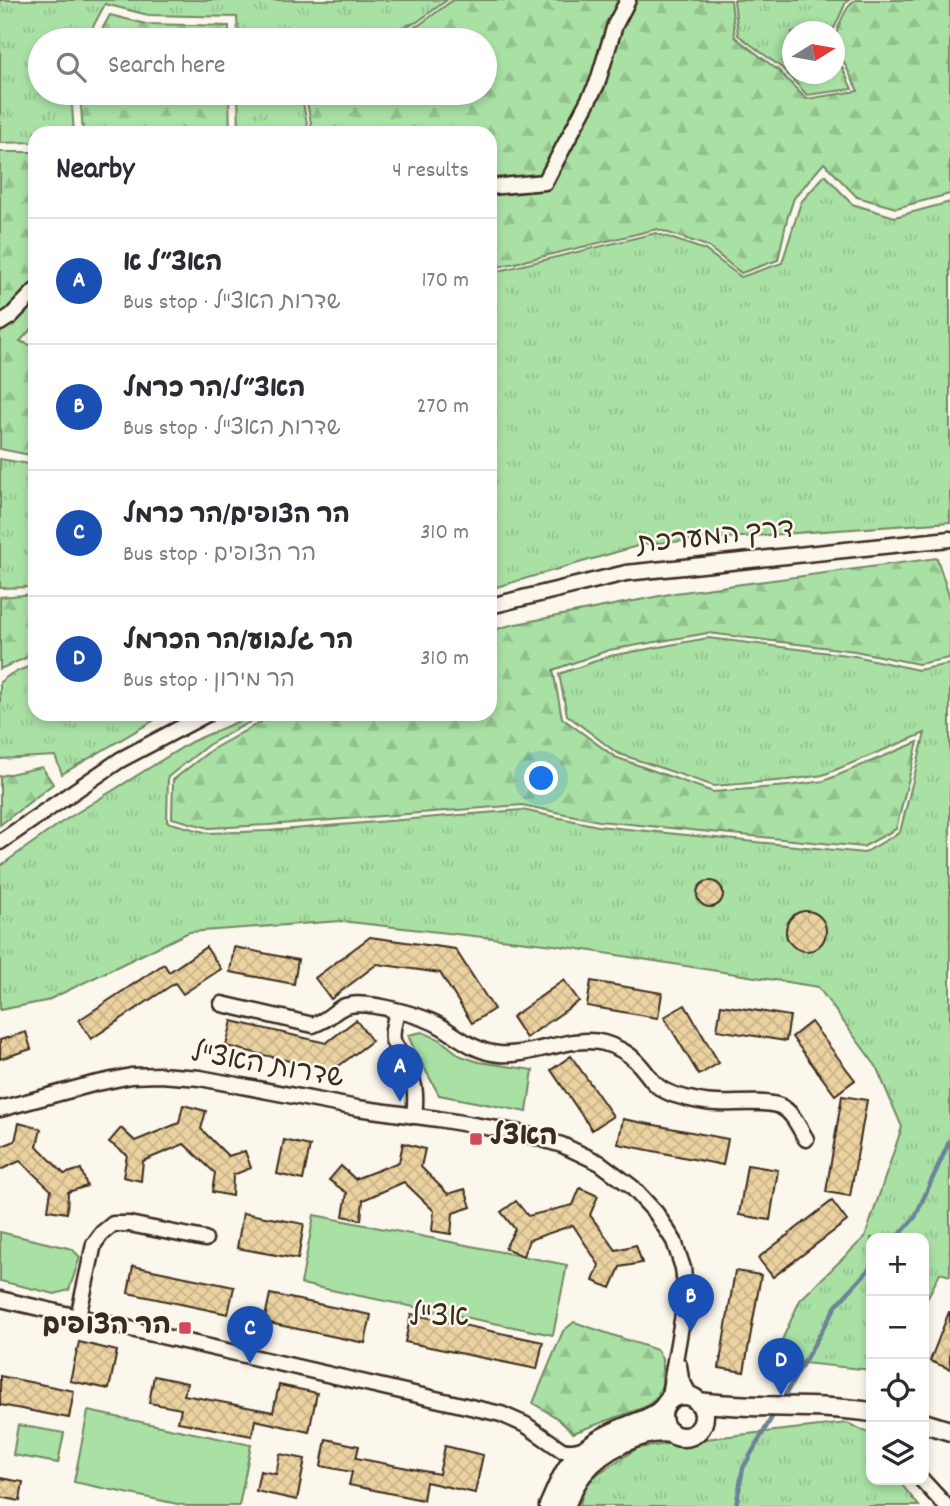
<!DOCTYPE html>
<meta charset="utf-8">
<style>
body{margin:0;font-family:Dekko,"Playpen Sans Hebrew",sans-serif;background:#f7f7f7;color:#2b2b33}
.controls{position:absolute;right:21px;bottom:21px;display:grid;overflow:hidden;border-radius:14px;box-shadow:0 4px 10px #0003}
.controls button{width:63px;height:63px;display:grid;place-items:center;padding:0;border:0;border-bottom:2px solid #e1e1e2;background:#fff;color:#2b2b33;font:35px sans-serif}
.compass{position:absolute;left:782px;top:21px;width:63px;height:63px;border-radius:50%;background:#fff;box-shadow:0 4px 10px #0003;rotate:79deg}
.you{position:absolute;left:542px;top:779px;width:24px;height:24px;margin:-18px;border:5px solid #fff;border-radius:50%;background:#1a73e8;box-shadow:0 0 0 10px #1a73e833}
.badge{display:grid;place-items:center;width:46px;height:46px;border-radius:50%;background:#d1495b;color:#fff;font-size:23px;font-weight:700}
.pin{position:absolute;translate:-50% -58px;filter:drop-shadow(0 2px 4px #0008)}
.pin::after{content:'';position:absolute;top:37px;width:24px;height:21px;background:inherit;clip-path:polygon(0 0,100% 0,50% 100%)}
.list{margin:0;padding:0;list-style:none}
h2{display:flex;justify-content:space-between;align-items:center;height:91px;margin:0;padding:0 28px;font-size:30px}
h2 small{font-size:23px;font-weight:400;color:#7c7c81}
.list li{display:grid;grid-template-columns:46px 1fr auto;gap:21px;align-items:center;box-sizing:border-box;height:126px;padding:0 28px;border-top:2px solid #e1e1e2}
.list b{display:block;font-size:26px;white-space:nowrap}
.list p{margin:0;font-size:23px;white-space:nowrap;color:#7c7c81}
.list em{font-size:23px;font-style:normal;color:#7c7c81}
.icon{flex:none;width:38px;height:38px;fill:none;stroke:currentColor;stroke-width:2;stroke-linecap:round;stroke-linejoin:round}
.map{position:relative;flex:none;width:950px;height:1506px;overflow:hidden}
.search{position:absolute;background:#fff;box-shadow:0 4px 10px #0003;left:28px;top:28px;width:469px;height:77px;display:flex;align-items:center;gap:18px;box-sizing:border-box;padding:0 24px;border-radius:38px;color:#7c7c81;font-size:26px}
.panel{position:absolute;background:#fff;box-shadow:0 4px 10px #0003;left:28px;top:126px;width:469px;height:595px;border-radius:21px}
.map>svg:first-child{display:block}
.grass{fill:url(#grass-tufts);stroke:#728662;stroke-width:2}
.forest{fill:url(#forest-firs);stroke:#728662;stroke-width:2}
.park{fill:#a9e1a5;stroke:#728662;stroke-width:2}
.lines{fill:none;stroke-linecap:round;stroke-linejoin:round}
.stream{stroke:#6d8398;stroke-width:4.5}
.building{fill:url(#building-cross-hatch);stroke:#3b2a1e;stroke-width:2}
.minor-casing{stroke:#3b2a1e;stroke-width:19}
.tertiary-casing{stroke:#3b2a1e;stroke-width:23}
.minor{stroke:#fbf7ec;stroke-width:14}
.tertiary{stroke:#fbf7ec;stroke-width:18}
.poi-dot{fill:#d1495b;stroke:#fbf7ec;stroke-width:2.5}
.labels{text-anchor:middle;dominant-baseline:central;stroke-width:5;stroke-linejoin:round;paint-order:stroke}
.street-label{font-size:28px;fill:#3b2a1e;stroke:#fbf7ec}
.poi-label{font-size:28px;font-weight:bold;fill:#3b2a1e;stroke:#fbf7ec;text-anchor:start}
.neighbourhood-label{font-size:30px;fill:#3b2a1e;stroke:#fbf7ec}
</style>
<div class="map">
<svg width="950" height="1506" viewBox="0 0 950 1506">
<defs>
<pattern id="grass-tufts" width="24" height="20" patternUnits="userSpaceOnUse" patternTransform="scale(1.75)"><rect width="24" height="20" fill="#a9e1a5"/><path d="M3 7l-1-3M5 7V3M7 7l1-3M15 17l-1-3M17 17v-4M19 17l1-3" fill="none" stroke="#92c18e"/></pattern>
<pattern id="forest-firs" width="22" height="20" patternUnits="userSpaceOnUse" patternTransform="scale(1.75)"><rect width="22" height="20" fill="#a9e1a5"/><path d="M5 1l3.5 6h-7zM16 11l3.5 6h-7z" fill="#92c18e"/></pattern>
<pattern id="building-cross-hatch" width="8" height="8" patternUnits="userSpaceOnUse" patternTransform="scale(1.75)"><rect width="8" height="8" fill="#ebd2a1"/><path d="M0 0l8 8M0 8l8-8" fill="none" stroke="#cab48a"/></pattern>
</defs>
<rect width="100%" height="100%" fill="#fbf7ec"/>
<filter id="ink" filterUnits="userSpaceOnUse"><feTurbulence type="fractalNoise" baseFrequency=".0143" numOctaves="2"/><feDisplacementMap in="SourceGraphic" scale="14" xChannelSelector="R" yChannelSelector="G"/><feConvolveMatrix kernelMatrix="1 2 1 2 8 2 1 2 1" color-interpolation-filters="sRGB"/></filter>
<g filter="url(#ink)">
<g class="grass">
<path d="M0,0H447L417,22L367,40H238L237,17L148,15L105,4L86,40H40V93H71L74,133H35V142L0,143Z"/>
<path d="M734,0H849L846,2L833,31L792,32V74H834L835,52L852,89L807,95L782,68L738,35Z"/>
<path d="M238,93H301L309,133H239Z"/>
<path d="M825,175L852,204L895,217L950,202V522L644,544L490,589V273L656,233L705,250L741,277L782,263L801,202Z"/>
<path d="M0,459L35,465V587L0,588Z"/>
<path d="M708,638L855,656L918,670L950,664V1276L940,1273L924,1305V1238H871V1370L773,1360L800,1300L865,1237L902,1127L876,1066L818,987L554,945L341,921L189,932L46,1001L0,1010V866L62,822L191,742L255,714H264L208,745L168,777L167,822L208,833L268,831L522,810L598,826L864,853L900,832L925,733L823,775L788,780L714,786L617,753L567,715L559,674L610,656Z"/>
<path d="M35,664V714H165L62,774L55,756L0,759V682L11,674Z"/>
<path d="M847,1423L871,1434V1480H898L919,1506H579L588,1480L638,1448L721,1437Z"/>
</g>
<g class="forest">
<path d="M453,0H731L735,37L779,71L806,99L858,91L835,44C835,32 845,7 855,0H950V194L896,208L857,197L824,163L794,198L787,219L778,260L741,273L707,246L657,229L490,269V133H313L305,93H485V40H378L419,25Z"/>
<path d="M110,15L146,24L229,26V40H96Z"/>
<path d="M80,93H229L230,133H83Z"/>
<path d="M0,152H35V325L20,341L35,347V456L0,449Z"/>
<path d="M937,558L950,599V658L918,664L855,651L708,633L609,650L553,670L562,718L615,757L713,792L788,786L824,781L918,742L896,829L863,847L599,821L522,805L268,825L209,828L172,818L173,780L211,750L275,714H490V631L511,625L675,593Z"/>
<path d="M35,594V654L0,669V597Z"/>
<path d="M42,767L53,784L0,825V776Z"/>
<path d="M574,1322L657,1350L662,1359V1384L657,1398L645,1407L573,1433L557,1418L533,1403L563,1331Z"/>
</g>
<g class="park">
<path d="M422,1032L439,1039L461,1056L479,1062L533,1070L527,1112L439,1095L413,1047L408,1035Z"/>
<path d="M314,1215L567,1265L553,1335L301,1284Z"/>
<path d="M0,1232L72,1249L80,1257L69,1290L55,1294L0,1281Z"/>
<path d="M88,1411L251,1445L239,1506H187L74,1482Z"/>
<path d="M18,1425L64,1433L58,1463L13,1455Z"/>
</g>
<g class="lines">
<g class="stream">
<path d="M897,1238L915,1217L950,1140"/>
<path d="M781,1402L836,1306L871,1267"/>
<path d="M736,1506L743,1468L776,1410"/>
</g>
</g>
<g class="building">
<circle cx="710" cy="894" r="13"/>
<circle cx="806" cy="931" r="20"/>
<path d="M370,937L455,949L494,1009L472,1023L440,973L377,964L331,999L315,978Z"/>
<path d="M206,947L221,969L183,994L175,983L91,1039L79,1020L164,964L169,972Z"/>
<path d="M234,947L298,960L294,984L230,972Z"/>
<path d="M564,980L579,1001L526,1038L512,1017Z"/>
<path d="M591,981L662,993L658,1018L587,1006Z"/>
<path d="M685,1005L719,1063L699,1075L664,1017Z"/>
<path d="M721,1005L790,1016L786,1041L717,1030Z"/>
<path d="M356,1020L372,1041L332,1071L226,1046L232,1021L326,1043Z"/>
<path d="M811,1022L855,1080L835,1095L792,1037Z"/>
<path d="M26,1032L31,1049L0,1059V1040Z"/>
<path d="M571,1056L613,1116L592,1130L551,1070Z"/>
<path d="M842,1096L867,1100L850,1196L826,1192Z"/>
<path d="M183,1105L206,1111L201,1129L228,1156L245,1151L251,1168L233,1175L232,1196L212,1192L215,1173L184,1144L143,1161L141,1181L123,1177L127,1155L109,1142L121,1128L135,1141L179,1123Z"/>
<path d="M623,1119L728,1139L723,1165L618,1144Z"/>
<path d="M19,1123L41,1129L37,1146L64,1174L81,1169L87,1186L68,1192L67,1213L48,1210L51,1190L20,1161L0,1170V1147L15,1141Z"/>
<path d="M284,1140L310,1146L303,1180L277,1174Z"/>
<path d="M403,1143L425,1149L421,1167L448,1194L465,1189L471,1207L453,1213L451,1234L432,1231L434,1211L404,1182L363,1200L361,1220L343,1216L347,1193L329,1180L341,1166L355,1179L399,1162Z"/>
<path d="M747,1165L778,1170L770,1220L739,1215Z"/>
<path d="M580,1188L598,1196L590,1215L616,1250L636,1245L642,1263L620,1267L611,1288L593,1281L599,1265L573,1225L529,1240L523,1256L505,1248L515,1229L501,1212L516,1201L528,1216L573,1205Z"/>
<path d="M832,1201L847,1221L773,1277L758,1258Z"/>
<path d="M243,1213L304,1224L298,1259L237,1248Z"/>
<path d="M133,1266L234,1287L228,1314L128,1293Z"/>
<path d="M735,1271L761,1275L744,1372L719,1368Z"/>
<path d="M270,1294L371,1315L365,1343L264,1322Z"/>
<path d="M949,1312H950V1369L930,1361Z"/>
<path d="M411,1314L543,1342L537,1369L405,1342Z"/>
<path d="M79,1342L117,1351L109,1389L70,1381Z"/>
<path d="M0,1376L74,1391L69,1418L0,1405Z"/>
<path d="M154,1376L187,1383L184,1395L273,1412L279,1385L317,1393L309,1432L255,1420L252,1436L178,1422L181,1409L149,1403Z"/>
<path d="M326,1439L359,1446L356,1458L439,1474L445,1446L483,1455L475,1493L426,1482L423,1500L349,1485L352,1472L321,1466Z"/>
<path d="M280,1454L305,1459L297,1500L256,1491L260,1471L276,1474Z"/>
<path d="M0,1478L23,1482L20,1501L0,1497Z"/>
</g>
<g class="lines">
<defs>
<g id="minor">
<path d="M490,187L545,182L597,84L615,25L628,0"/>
<path d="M0,323L11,316L35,291"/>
<path d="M490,606L626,573L950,539"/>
<path d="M0,842L120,760L207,714"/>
<path d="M222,1004L313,1025C318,1023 323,1021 327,1018C335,1013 340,1006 350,1005C369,1001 425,1016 442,1027C460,1038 476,1052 499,1054C532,1057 573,1034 604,1043C615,1046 628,1053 636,1061C652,1077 651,1087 675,1095C688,1099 703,1103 717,1103C734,1104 765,1100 780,1106C793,1112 799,1128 806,1139"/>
<path d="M397,1012C395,1021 391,1031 393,1040C395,1047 401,1054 404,1061C415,1081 417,1093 414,1116"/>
<path d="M0,1109L93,1084L131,1076L160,1075L200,1078L357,1108L438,1119L521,1133L562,1145L600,1163L632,1187L656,1213L674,1241L683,1268L686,1297L668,1401"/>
<path d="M0,1299L501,1414L526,1425L562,1450C572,1452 578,1451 587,1447"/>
<path d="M78,1317L94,1244L102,1233L113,1224H129L205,1239"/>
<path d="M679,1365L681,1379L690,1396"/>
<path d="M922,1480L946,1506"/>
</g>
<g id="tertiary">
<circle cx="683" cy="1416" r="21"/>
<path d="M698,1402C756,1410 814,1403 871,1412"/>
<path d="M924,1423L950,1431"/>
<path d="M549,1506C555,1493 560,1479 568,1467C583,1446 608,1434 631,1425C643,1420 655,1417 664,1407"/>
<path d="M565,1506C570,1494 575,1482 584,1472C601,1451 643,1428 671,1433"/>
</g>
</defs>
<use href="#minor" class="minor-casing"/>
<use href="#tertiary" class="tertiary-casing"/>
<use href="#minor" class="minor"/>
<use href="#tertiary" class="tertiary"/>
</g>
</g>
<g class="poi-dot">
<rect x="469" y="1132" width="14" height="14" rx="3.5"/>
<rect x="178" y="1321" width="14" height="14" rx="3.5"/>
</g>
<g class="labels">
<g class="street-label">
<text transform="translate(716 539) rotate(-6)">דרך המערכת</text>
<text transform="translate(267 1068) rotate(10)">שדרות האצ"ל</text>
</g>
<g class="poi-label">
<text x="490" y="1139">האצל</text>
<text x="171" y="1328" text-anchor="end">הר הצופים</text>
</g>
<g class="neighbourhood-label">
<text x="439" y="1319">אצ"ל</text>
</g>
</g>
</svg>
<div class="controls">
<button>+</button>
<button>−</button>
<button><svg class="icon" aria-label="locate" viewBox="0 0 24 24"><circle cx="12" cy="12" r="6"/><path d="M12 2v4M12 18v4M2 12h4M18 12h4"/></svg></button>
<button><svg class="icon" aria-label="layers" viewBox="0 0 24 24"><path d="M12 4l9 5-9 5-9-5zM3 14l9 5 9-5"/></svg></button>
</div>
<svg class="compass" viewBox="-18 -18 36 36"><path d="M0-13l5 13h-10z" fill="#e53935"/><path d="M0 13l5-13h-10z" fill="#7c7c81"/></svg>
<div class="you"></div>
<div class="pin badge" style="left:400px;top:1102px;background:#1a4fb4">A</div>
<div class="pin badge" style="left:691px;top:1332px;background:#1a4fb4">B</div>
<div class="pin badge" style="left:250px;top:1364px;background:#1a4fb4">C</div>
<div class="pin badge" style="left:781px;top:1396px;background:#1a4fb4">D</div>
<div class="search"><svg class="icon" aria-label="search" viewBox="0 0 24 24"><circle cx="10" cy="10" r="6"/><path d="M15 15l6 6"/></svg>Search here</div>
<section class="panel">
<h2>Nearby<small>4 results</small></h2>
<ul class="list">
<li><span class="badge" style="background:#1a4fb4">A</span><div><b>האצ״ל א</b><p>Bus stop · שדרות האצ&quot;ל</p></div><em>170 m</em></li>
<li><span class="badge" style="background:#1a4fb4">B</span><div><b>האצ״ל/הר כרמל</b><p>Bus stop · שדרות האצ&quot;ל</p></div><em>270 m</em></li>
<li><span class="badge" style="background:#1a4fb4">C</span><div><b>הר הצופים/הר כרמל</b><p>Bus stop · הר הצופים</p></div><em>310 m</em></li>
<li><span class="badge" style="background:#1a4fb4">D</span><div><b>הר גלבוע/הר הכרמל</b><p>Bus stop · הר מירון</p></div><em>310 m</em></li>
</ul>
</section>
</div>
